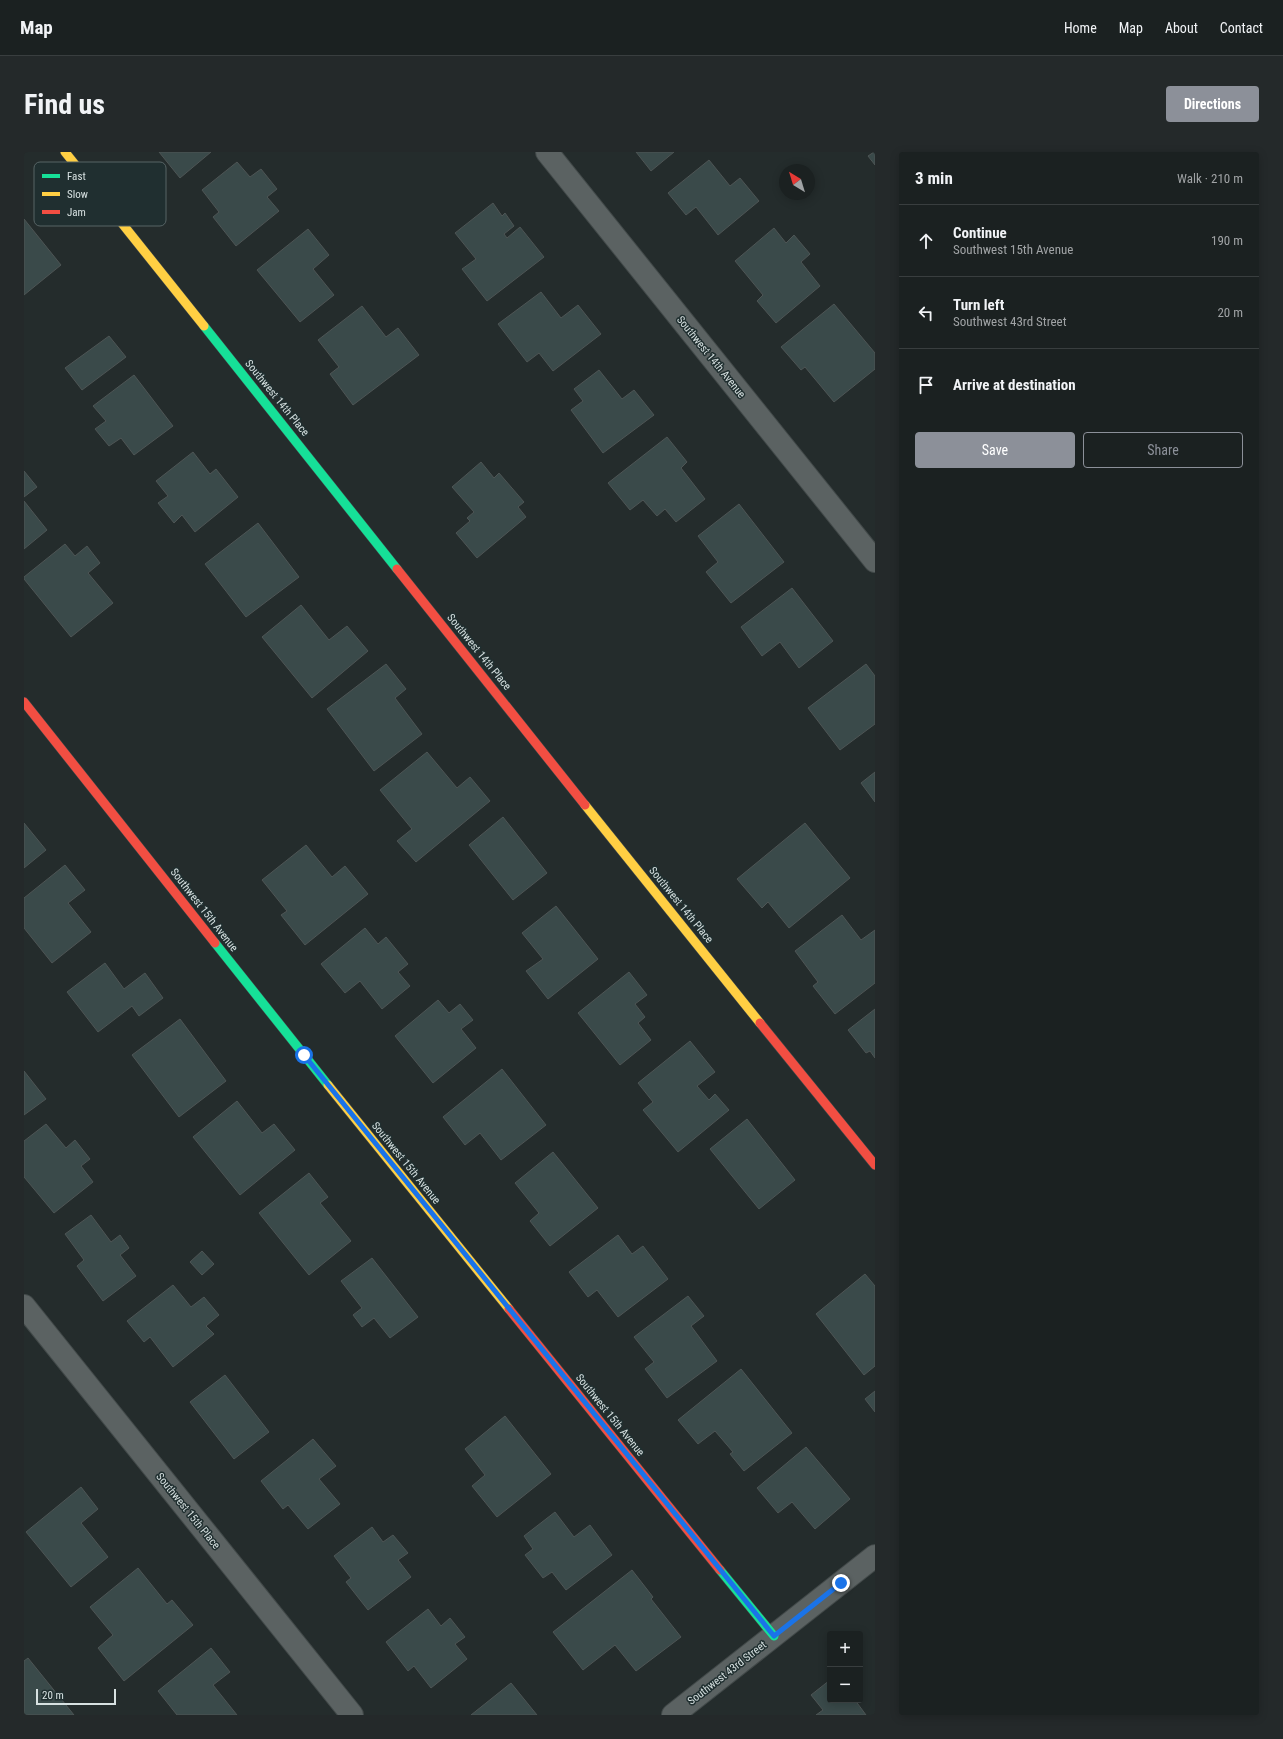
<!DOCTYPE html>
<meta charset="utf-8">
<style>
body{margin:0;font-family:"Roboto Condensed",sans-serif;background:#24292a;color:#f1f3f6}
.controls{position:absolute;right:12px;bottom:12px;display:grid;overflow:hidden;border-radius:4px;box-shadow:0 2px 10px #0003}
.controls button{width:36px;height:36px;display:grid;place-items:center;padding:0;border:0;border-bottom:1px solid #393e3f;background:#1b2121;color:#f1f3f6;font:20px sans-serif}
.compass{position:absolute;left:755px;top:12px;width:36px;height:36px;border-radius:50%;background:#1b2121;box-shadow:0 2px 10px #0003;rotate:322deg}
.scale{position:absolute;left:12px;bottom:10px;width:80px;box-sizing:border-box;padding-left:4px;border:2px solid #d7e1e1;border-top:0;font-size:11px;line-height:14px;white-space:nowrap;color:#d7e1e1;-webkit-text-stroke:3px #202f30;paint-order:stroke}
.stop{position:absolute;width:12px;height:12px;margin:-9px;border:3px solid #1a73e8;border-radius:50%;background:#fff}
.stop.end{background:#1a73e8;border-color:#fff;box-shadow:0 1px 4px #0008}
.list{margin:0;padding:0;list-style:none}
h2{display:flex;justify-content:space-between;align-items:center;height:52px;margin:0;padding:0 16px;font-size:17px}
h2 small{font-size:13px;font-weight:400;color:#a0a3a5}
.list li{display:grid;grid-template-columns:26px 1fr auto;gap:12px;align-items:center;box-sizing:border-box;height:72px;padding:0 16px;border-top:1px solid #393e3f}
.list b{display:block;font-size:15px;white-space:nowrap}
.list p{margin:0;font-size:13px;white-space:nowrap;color:#a0a3a5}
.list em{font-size:13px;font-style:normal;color:#a0a3a5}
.actions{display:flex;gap:8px;padding:12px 16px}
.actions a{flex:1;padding:9px 0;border:1px solid #8c9099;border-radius:4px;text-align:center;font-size:14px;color:#8c9099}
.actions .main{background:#8c9099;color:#fff}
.icon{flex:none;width:22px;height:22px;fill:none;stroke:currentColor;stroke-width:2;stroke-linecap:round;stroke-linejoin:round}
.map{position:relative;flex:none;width:851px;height:1563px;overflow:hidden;border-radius:4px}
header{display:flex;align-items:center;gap:24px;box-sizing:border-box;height:56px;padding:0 20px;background:#1b2121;border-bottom:1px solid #393e3f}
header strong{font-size:19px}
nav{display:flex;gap:22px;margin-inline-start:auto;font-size:14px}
.intro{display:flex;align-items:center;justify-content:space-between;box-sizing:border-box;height:96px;padding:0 24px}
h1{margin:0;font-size:28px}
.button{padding:10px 18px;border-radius:4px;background:#8c9099;color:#fff;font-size:14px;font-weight:700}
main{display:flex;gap:24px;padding:0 24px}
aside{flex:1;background:#1b2121;border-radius:4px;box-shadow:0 2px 10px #0003}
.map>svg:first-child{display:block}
.building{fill:#3a4a4a;stroke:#4e5555}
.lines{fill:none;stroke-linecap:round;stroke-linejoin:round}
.street-casing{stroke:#424949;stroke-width:24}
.fast-casing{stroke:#424949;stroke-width:10}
.slow-casing{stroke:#424949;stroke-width:10}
.jam-casing{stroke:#424949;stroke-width:10}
.street{stroke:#5b6262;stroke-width:22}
.fast{stroke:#16e098;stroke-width:9}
.slow{stroke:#ffcf43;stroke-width:9}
.jam{stroke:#f24e42;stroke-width:9}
.route{stroke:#1a73e8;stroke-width:5}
.labels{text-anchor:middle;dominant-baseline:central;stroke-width:3;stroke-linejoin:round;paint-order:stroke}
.street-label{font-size:11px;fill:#d7e1e1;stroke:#202f30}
.key{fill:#202f30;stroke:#576465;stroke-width:1}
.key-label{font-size:11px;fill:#d7e1e1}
</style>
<header>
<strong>Map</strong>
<nav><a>Home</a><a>Map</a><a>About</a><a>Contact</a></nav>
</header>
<div class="intro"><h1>Find us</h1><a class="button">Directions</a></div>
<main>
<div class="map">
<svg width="851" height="1563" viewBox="0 0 851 1563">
<rect width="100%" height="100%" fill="#242c2c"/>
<g class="building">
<path d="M135,0H187L156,26Z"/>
<path d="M612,0H650L627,19Z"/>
<path d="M850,0H851V13L844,4Z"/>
<path d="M685,8L706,34L716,26L735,49L694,83L672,55L662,63L644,41Z"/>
<path d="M213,10L226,25L237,17L253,37L243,45L255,59L212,94L189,65L195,60L178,38Z"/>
<path d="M469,51L478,64L481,61L490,74L480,82L483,86L496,75L520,105L463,149L438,117L452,107L431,81Z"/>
<path d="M0,67L37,113L0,143Z"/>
<path d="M750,76L762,91L770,83L786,102L777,110L796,134L752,171L733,149L739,143L711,109Z"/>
<path d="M284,77L305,103L289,117L310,143L276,170L233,118Z"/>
<path d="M517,140L537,166L554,153L577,182L529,219L515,201L503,210L474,172Z"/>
<path d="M810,152L851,201V217L810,250L781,215L777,218L757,195Z"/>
<path d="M338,154L362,185L374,176L395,203L329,253L306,222L315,215L294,188Z"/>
<path d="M85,184L102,205L58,238L41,216Z"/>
<path d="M575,218L598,247L610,238L630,263L579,301L547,258L559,249L550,237Z"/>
<path d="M110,223L149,274L110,303L97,286L85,294L71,277L82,269L69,254Z"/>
<path d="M643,285L663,310L657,316L681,347L652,370L641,357L633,364L619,348L606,358L584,331Z"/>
<path d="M169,300L186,322L192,317L214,345L171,380L158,363L150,371L134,351L144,344L132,329Z"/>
<path d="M457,310L470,326L475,321L500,350L494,355L502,365L453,406L432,381L446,369L443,366L450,360L428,335Z"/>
<path d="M0,319L13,335L0,345Z"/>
<path d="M0,349L23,378L0,397Z"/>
<path d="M715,352L760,410L707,451L682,420L694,410L674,384Z"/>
<path d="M234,371L275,425L222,465L181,412Z"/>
<path d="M41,392L51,404L63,394L76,411L64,421L89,451L47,485L0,427V425Z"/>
<path d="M768,436L809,489L775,516L756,490L738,504L717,475Z"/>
<path d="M277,453L305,488L323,474L344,499L288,546L238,485Z"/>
<path d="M362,512L382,537L371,546L398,582L350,619L303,557Z"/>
<path d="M842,512L851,524V572L816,598L784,556Z"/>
<path d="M403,600L433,636L446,625L466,649L392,710L373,689L388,677L356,638Z"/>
<path d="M851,620V650L837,631Z"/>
<path d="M479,665L523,721L489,748L445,693Z"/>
<path d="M0,671L22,698L0,716Z"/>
<path d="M781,671L826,726L765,776L744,750L738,756L713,727Z"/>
<path d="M282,693L308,725L321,714L344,742L281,793L257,763L263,759L238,728Z"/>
<path d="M41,713L61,738L44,751L67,780L28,811L0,776V746Z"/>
<path d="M532,754L574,807L524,847L502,819L519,807L498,781Z"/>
<path d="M818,763L837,788L851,778V831L811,862L789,834L794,830L771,799Z"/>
<path d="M341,776L354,792L362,785L384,812L374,820L386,834L358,857L336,829L321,841L297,812Z"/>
<path d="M81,811L100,837L121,821L139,846L115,864L108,854L74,880L43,840Z"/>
<path d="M605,820L623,843L611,852L621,865L614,871L627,888L596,913L554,861Z"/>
<path d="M414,848L425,861L436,852L449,868L437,877L452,896L409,931L371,884Z"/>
<path d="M851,857V906L846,899L842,901L824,878Z"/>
<path d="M156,867L202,929L155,965L108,903Z"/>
<path d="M666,889L691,920L673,934L685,948L691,942L705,958L654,1000L619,958L629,950L614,931Z"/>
<path d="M478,917L522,973L477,1008L456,981L441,993L419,965Z"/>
<path d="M0,919L22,947L0,963Z"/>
<path d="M213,949L238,981L250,972L271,998L216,1043L169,985Z"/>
<path d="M723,967L771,1028L735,1057L686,997Z"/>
<path d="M22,972L42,996L51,988L66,1007L57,1014L69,1030L30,1061L0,1025V989Z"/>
<path d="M529,1000L574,1056L526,1094L506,1069L515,1061L491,1031Z"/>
<path d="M285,1021L304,1045L296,1051L327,1089L285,1123L235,1061Z"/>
<path d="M67,1063L87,1090L96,1083L105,1096L96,1103L112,1124L79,1149L53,1114L60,1108L41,1082Z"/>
<path d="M594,1083L608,1102L619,1094L644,1127L594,1165L573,1138L564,1145L545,1120Z"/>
<path d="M178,1099L190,1112L178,1123L166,1110Z"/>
<path d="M348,1106L394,1165L366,1186L350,1166L338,1175L329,1163L338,1156L317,1129Z"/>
<path d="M841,1122L851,1134V1214L840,1223L792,1162Z"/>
<path d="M149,1133L167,1155L180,1145L195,1163L182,1174L190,1182L149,1215L126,1185L120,1190L103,1169Z"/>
<path d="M664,1144L680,1164L667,1174L693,1209L643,1246L621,1217L630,1210L610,1185Z"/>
<path d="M717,1217L768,1281L720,1319L706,1302L709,1300L691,1279L674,1292L654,1268Z"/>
<path d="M201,1223L245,1280L210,1307L166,1250Z"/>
<path d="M851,1239V1260L841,1247Z"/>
<path d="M481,1264L527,1322L473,1365L448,1334L461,1323L441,1297Z"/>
<path d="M289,1287L312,1314L295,1327L316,1352L284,1377L264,1353L259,1357L237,1329Z"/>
<path d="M782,1295L826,1347L791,1377L768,1350L754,1361L733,1336Z"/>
<path d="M57,1335L74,1357L57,1371L84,1405L47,1435L2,1380Z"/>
<path d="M531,1360L550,1385L566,1373L588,1403L542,1438L528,1420L519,1426L501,1403L509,1397L500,1384Z"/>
<path d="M348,1375L359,1390L369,1383L384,1401L374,1408L387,1425L344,1458L322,1430L327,1426L310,1404Z"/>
<path d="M114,1416L143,1452L148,1448L169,1473L100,1529L74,1496L89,1483L66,1455Z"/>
<path d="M608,1418L629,1445L627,1447L657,1485L612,1519L591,1493L559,1518L529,1480Z"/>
<path d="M404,1457L417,1474L426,1466L441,1485L431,1492L443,1507L407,1536L390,1514L384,1519L362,1490Z"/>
<path d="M187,1496L206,1520L189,1533L213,1563H153L134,1539Z"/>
<path d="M4,1506L50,1563H0V1509Z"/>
<path d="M806,1528V1548H831L842,1563H792L799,1558L787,1543Z"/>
<path d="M487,1531L513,1563H447Z"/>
</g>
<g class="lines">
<defs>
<g id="street">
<path d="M523,0L851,409"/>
<path d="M0,1154L328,1563"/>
<path d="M649,1563L851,1404"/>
</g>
<g id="fast">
<path d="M180,174L373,417"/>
<path d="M191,791L304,933"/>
<path d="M696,1418L750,1484"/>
</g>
<g id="slow">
<path d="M41,0L180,174"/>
<path d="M561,653L736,871"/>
<path d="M304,933L485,1157"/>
</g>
<g id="jam">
<path d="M373,417L561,653"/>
<path d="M0,550L191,791"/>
<path d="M736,871L851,1013"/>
<path d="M485,1157L696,1418"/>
</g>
</defs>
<use href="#street" class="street-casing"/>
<use href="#fast" class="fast-casing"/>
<use href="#slow" class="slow-casing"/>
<use href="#jam" class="jam-casing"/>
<use href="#street" class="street"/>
<use href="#fast" class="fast"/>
<use href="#slow" class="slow"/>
<use href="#jam" class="jam"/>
</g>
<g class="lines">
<path class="route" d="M280,903L750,1484L817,1431"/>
</g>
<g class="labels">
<g class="street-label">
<text transform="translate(687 205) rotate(51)">Southwest 14th Avenue</text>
<text transform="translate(253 246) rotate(51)">Southwest 14th Place</text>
<text transform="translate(455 500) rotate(51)">Southwest 14th Place</text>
<text transform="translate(657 753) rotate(51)">Southwest 14th Place</text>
<text transform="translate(180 758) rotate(52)">Southwest 15th Avenue</text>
<text transform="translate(382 1011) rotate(51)">Southwest 15th Avenue</text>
<text transform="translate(586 1263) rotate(51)">Southwest 15th Avenue</text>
<text transform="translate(164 1359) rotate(51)">Southwest 15th Place</text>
<text transform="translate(703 1521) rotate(-38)">Southwest 43rd Street</text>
</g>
</g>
<rect x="10" y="10" width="132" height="64" rx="6" class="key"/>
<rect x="18" y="22" width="18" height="4" fill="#16e098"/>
<rect x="18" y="40" width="18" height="4" fill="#ffcf43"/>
<rect x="18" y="58" width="18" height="4" fill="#f24e42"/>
<g class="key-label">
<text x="43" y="28">Fast</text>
<text x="43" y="46">Slow</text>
<text x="43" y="64">Jam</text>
</g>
</svg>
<div class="controls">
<button>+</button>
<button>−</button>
</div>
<svg class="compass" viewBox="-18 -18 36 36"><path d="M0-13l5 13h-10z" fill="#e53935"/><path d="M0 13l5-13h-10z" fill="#a0a3a5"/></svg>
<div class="scale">20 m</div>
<div class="stop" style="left:280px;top:903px"></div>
<div class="stop end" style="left:817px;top:1431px"></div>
</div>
<aside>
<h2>3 min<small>Walk · 210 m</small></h2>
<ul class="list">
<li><svg class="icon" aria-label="ahead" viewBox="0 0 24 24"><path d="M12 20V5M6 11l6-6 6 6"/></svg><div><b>Continue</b><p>Southwest 15th Avenue</p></div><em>190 m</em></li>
<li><svg class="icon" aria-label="left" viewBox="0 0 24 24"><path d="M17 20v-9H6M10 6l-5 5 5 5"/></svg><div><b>Turn left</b><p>Southwest 43rd Street</p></div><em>20 m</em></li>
<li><svg class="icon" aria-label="arrive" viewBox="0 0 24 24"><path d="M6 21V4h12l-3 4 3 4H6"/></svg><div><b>Arrive at destination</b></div></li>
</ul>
<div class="actions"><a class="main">Save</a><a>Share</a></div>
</aside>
</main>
